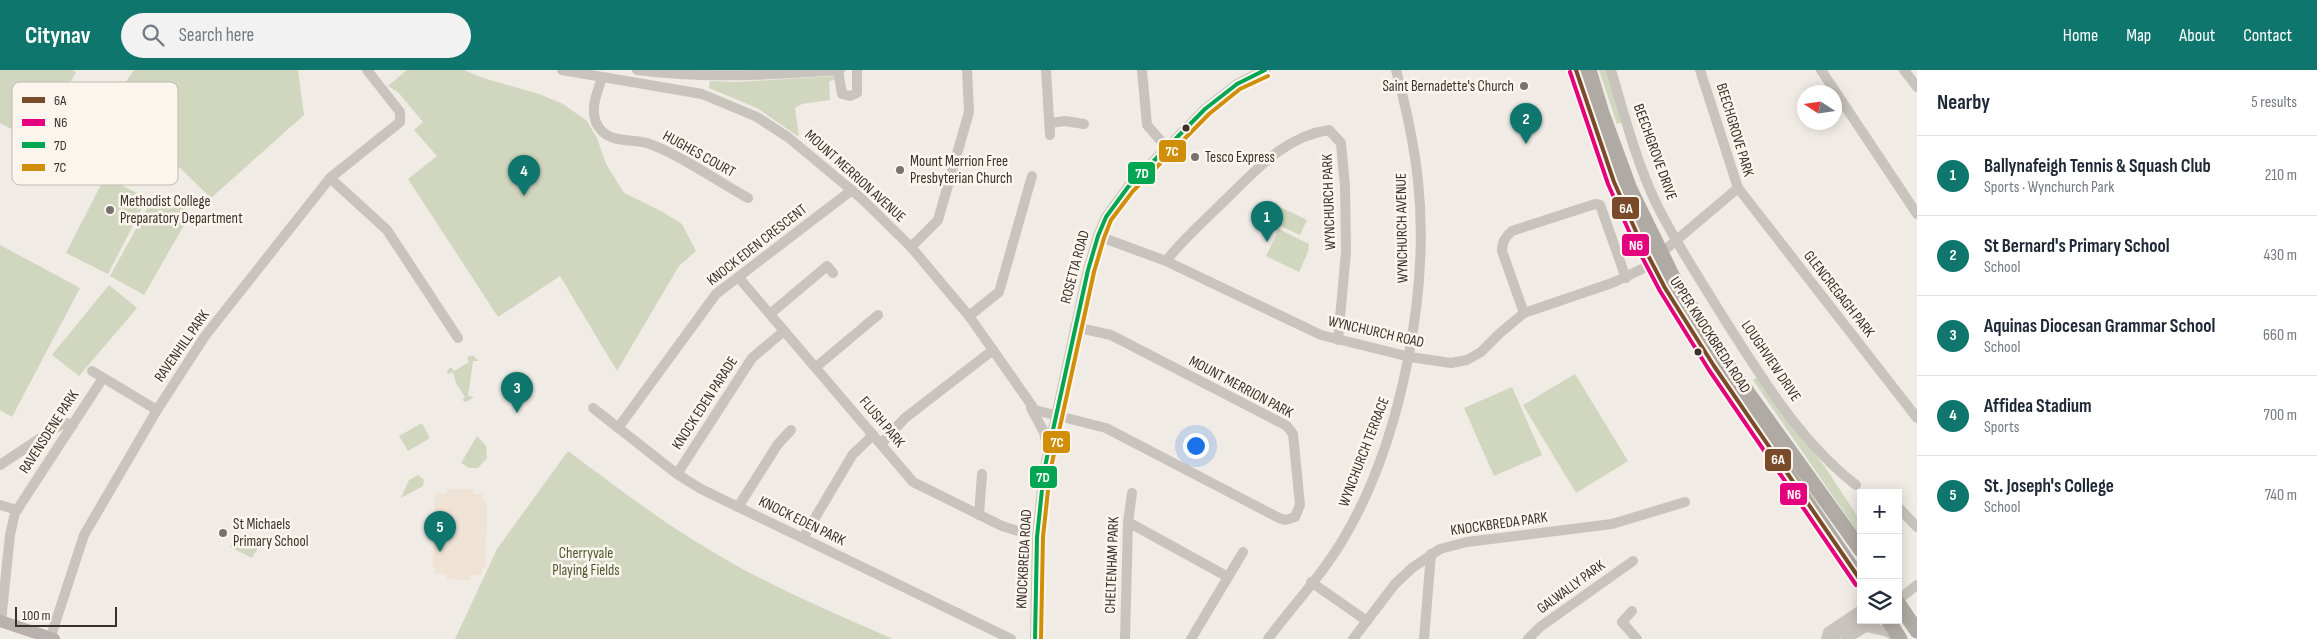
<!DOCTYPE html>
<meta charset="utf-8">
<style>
body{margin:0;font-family:"Sofia Sans Condensed",sans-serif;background:#f2f2f3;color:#1f2937}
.controls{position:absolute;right:15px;bottom:15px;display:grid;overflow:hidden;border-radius:0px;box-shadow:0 2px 12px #0003}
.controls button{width:45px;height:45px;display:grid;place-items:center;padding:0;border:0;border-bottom:1px solid #e0e1e3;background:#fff;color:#1f2937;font:25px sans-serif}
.compass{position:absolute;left:1797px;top:15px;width:45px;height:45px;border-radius:50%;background:#fff;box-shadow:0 2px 12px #0003;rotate:282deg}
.scale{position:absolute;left:15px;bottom:12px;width:102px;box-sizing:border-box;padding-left:5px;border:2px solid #3b302b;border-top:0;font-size:14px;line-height:18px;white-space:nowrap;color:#3b302b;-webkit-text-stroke:4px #fbf5ee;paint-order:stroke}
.you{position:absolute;left:1195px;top:375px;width:18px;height:18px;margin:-12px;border:4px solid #fff;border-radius:50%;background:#1a73e8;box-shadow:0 0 0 8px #1a73e833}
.badge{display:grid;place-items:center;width:32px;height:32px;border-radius:50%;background:#0f766e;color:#fff;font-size:16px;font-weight:700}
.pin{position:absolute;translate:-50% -41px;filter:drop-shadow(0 1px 2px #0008)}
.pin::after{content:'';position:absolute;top:26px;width:18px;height:15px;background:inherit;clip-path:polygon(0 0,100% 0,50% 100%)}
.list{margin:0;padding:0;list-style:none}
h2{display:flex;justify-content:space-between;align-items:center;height:65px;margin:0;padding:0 20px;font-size:21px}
h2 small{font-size:16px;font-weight:400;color:#747a83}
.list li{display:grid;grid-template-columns:32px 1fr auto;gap:15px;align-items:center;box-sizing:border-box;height:80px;padding:0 20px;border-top:1px solid #e0e1e3}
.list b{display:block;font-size:19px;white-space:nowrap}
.list p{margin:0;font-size:16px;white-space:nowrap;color:#747a83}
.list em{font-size:16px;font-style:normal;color:#747a83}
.icon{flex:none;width:28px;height:28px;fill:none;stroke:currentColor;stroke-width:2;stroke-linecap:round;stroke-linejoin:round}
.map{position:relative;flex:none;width:1917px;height:569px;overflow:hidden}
header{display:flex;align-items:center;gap:30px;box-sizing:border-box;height:70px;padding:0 25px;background:#0f766e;color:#fff}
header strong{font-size:24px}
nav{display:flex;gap:28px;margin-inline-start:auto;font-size:18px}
.search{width:350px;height:45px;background:#f2f2f3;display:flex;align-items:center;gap:12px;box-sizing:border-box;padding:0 18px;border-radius:28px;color:#747a83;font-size:19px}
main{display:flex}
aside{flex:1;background:#fff}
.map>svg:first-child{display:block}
.green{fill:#d1d6bf}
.plaza{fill:#eee3d5}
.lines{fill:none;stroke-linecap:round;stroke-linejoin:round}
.minor{stroke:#c9c3be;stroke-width:10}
.major{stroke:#b8b1ad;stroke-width:12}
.highway{stroke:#afaaa4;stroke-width:15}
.bus-1-casing{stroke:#fbf5ee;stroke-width:8}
.bus-2-casing{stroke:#fbf5ee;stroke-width:8}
.bus-3-casing{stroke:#fbf5ee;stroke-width:8}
.bus-4-casing{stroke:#fbf5ee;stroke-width:8}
.bus-1{stroke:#7a4b2a;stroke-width:4}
.bus-2{stroke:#e5007d;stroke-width:4}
.bus-3{stroke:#00a651;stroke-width:4}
.bus-4{stroke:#d18e09;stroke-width:4}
.poi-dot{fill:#7a716c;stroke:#fbf5ee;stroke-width:2}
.bus-dot{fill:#3b302b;stroke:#fbf5ee;stroke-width:2}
.labels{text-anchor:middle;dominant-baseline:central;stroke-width:5;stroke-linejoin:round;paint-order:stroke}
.poi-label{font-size:15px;fill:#3b302b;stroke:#fbf5ee;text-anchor:start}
.street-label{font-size:15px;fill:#3b302b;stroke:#fbf5ee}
.park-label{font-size:15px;fill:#4a5a2e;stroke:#fbf5ee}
.key{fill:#fbf5ee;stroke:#c1bab4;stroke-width:1}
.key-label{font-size:14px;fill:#3b302b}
.line-badge{stroke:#fbf5ee;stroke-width:2}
.badge-label{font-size:14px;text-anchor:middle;font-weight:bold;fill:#fff}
</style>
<header>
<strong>Citynav</strong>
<div class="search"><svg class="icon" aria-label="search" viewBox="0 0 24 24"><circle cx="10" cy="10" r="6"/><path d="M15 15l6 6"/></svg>Search here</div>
<nav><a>Home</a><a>Map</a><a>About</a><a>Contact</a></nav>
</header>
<main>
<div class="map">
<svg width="1917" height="569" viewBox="0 0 1917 569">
<rect width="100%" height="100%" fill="#f0ebe5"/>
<g class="green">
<path d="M0,0H72L76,2L38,73L0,53Z"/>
<path d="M134,0H298L304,45L211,128L112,32Z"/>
<path d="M407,0H464L480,7L539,24L563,34L587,51L597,68L606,94L624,123L661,141L682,154L696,181L679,196L617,301L560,206L498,247L408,109L437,86L414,60L423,52L398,22L388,16Z"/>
<path d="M1599,0H1607L1623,52L1617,54Z"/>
<path d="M835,6V10L829,11L830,30L802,34L795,38L799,67L757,38L709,18L710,11L736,12Z"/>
<path d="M105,107L147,128L108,204L66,183Z"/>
<path d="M156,123L191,143L144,225L110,206Z"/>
<path d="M1276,135L1307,150L1300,165L1263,148Z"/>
<path d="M1279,159L1309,174L1308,182L1299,202L1266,186Z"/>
<path d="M0,175L80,218L12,347L0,340Z"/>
<path d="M109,215L137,238L79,306L52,285Z"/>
<path d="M469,286H474L478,291H473L468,326L474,327L466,332L462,330L465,327L456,313L453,302L448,304L447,301L451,297L454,301L469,292L467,288Z"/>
<path d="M1575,304L1628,391L1576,423L1523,335Z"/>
<path d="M1758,307L1827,400L1854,441L1861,454V467L1753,310Z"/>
<path d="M1512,317L1542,385L1494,406L1464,338Z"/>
<path d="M422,353L430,368L408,381L399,366Z"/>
<path d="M477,366L486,376L487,388L478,398H469L461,393Z"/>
<path d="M568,381C614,415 659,450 708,479C765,514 831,542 893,569H455L497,479Z"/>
<path d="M418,405L424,410L423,416L401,428L409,410Z"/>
<path d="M236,466L258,478L252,488L230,477Z"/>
</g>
<path class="plaza" d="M447,419H473V424H483V431L487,432L486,498H482V505H471L470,510L446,509V504H435V496H432L435,470H433L436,450L434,430H436V423H447Z"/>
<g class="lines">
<g class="minor">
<path d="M562,0L702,24L757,47L789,68L861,128L911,177L969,246L1035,340L1106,358L1279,448L1285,450L1295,447L1300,435L1293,364L1287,356L1111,265L1075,257"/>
<path d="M637,0C705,9 772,5 840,0"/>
<path d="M838,0L842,24L850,26L857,23V0"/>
<path d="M1046,0L1050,65"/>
<path d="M1142,0L1147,55L1167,78"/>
<path d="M1611,0C1624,44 1636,91 1656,133C1675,172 1700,209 1723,247C1761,306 1799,371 1856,415"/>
<path d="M1821,0L1917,144"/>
<path d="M1904,0L1917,17"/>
<path d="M602,8C596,25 588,44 600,59C611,73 632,69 647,73C677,83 719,112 748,128"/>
<path d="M1050,53L1065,51L1084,54"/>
<path d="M330,108L387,160L458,268"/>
<path d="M1738,118L1917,348"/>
<path d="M1098,166L1166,191L1321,265L1410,287L1451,293L1467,290L1481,282L1500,263L1524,243L1612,213L1642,199"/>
<path d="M911,177L938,150L969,42L967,0"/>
<path d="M1660,184L1738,118L1700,0"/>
<path d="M1166,191C1182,170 1202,153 1220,135C1252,105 1283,66 1329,60L1341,73L1345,116L1346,182L1338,270"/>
<path d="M739,208L913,412L1002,456L1037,467"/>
<path d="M1524,243L1502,181C1502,172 1505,167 1512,161L1595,134L1600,135L1626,208"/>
<path d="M770,244L827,196L833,203"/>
<path d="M969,246L999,222L1032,106"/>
<path d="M816,297L878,245"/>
<path d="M92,301L157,340"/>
<path d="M593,338L677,404L701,419L1011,569"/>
<path d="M1031,338L1044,362L1047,377"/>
<path d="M618,358L716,224L852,120"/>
<path d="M881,374L905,348L993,280"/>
<path d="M0,395L60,355L66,353L73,355"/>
<path d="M677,404L752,288L784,261"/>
<path d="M0,435L17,440"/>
<path d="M738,437L778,374L791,360"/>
<path d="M1898,437L1917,457"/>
<path d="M979,445L982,404"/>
<path d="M1128,452L1228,507"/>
<path d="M803,468L853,384L873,365"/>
<path d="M1311,512L1367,551"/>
<path d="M1898,530L1917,515"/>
<path d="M1632,541L1622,552L1637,569"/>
<path d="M1,551L10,465L15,443L103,308"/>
<path d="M1867,557L1885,561L1897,567"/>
<path d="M50,569L84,465L157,340L205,266L330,108L400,52V42L367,0"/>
<path d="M1035,569L1037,467L1044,401L1088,200L1098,166L1106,147L1128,117L1205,39L1237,14L1265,0"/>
<path d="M1125,569L1128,452L1132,423"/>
<path d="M1191,569L1243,482"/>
<path d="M1268,569C1293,535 1324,503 1345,466C1401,371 1430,221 1418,111C1414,73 1406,37 1396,0"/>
<path d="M1353,569L1395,514L1412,498L1440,479L1467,472L1612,454L1685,432"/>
<path d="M1424,569L1431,484"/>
<path d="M1528,569L1540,557L1633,491"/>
<path d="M1826,569L1828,562L1861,540"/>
<path d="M1829,569L1861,550"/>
<path d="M1846,569L1877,550"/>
</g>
<path class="major" d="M0,551L54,569"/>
<g class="highway">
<path d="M1576,0C1598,76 1626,149 1665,218C1689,261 1717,301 1745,342C1784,398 1822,454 1861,511"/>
<path d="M1589,0L1602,43L1630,119L1673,207L1720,284L1861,480"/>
<path d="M1898,533L1917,561"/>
<path d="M1888,550L1900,569"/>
</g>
<defs>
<path id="bus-1" d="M1576,0L1614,112L1638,166L1665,218L1714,296L1861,511"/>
<path id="bus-2" d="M1570,2L1608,114L1632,168L1660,221L1709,300L1856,515"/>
<path id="bus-3" d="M1035,569L1037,467L1044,401L1088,200L1098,166L1106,147L1128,117L1205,39L1237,14L1265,0"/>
<path id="bus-4" d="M1041,569L1043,467L1050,402L1094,202L1104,168L1111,150L1133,121L1209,44L1240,19L1268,6"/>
</defs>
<use href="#bus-1" class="bus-1-casing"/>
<use href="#bus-2" class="bus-2-casing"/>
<use href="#bus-3" class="bus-3-casing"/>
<use href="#bus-4" class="bus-4-casing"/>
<use href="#bus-1" class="bus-1"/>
<use href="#bus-2" class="bus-2"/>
<use href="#bus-3" class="bus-3"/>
<use href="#bus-4" class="bus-4"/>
</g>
<g class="poi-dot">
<circle cx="1524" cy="16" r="5"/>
<circle cx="1195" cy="87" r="5"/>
<circle cx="900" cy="100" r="5"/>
<circle cx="110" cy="140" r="5"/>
<circle cx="223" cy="463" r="5"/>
</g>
<g class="bus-dot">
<circle cx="1186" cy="58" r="4.5"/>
<circle cx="1698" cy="282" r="4.5"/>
</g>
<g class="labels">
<g class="poi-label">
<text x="1514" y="16" text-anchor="end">Saint Bernadette's Church</text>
<text x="1205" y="87">Tesco Express</text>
<text x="910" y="91">Mount Merrion Free<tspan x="910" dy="17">Presbyterian Church</tspan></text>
<text x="120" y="131">Methodist College<tspan x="120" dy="17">Preparatory Department</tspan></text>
<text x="233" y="454">St Michaels<tspan x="233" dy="17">Primary School</tspan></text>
</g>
<g class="street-label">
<text transform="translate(1735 60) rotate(73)">BEECHGROVE PARK</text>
<text transform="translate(1655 82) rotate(70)">BEECHGROVE DRIVE</text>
<text transform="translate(699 84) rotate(29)">HUGHES COURT</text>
<text transform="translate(855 106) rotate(42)">MOUNT MERRION AVENUE</text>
<text transform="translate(1329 132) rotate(-92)">WYNCHURCH PARK</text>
<text transform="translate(1402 158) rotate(-91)">WYNCHURCH AVENUE</text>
<text transform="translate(757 175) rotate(-38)">KNOCK EDEN CRESCENT</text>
<text transform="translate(1075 197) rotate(-75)">ROSETTA ROAD</text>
<text transform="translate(1839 224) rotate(52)">GLENCREGAGH PARK</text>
<text transform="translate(1376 262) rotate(13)">WYNCHURCH ROAD</text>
<text transform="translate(1710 265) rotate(57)">UPPER KNOCKBREDA ROAD</text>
<text transform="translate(182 276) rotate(-55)">RAVENHILL PARK</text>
<text transform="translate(1771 291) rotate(56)">LOUGHVIEW DRIVE</text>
<text transform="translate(1241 317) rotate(28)">MOUNT MERRION PARK</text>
<text transform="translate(705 333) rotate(-57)">KNOCK EDEN PARADE</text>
<text transform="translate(882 352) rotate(50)">FLUSH PARK</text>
<text transform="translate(49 362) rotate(-57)">RAVENSDENE PARK</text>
<text transform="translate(1364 382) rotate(-69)">WYNCHURCH TERRACE</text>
<text transform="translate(802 451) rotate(26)">KNOCK EDEN PARK</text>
<text transform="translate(1499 454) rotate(-8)">KNOCKBREDA PARK</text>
<text transform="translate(1024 489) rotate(-87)">KNOCKBREDA ROAD</text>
<text transform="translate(1112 495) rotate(-88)">CHELTENHAM PARK</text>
<text transform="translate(1571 517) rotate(-36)">GALWALLY PARK</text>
</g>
<g class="park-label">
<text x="586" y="483">Cherryvale<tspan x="586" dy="17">Playing Fields</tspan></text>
</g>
</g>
<rect x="12" y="12" width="166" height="103" rx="8" class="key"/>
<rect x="22" y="27" width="23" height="6" fill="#7a4b2a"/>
<rect x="22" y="49" width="23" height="7" fill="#e5007d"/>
<rect x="22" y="72" width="23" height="6" fill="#00a651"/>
<rect x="22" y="94" width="23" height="7" fill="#d18e09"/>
<g class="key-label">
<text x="54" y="35">6A</text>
<text x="54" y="57">N6</text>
<text x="54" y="80">7D</text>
<text x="54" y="102">7C</text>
</g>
<g class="line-badge">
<rect x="1158" y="69" width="29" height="24" rx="5" fill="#d18e09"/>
<rect x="1127" y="91" width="29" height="24" rx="5" fill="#00a651"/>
<rect x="1611" y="126" width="29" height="24" rx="5" fill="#7a4b2a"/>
<rect x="1621" y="163" width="29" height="24" rx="5" fill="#e5007d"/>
<rect x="1042" y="360" width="29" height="24" rx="5" fill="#d18e09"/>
<rect x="1764" y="378" width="28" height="24" rx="5" fill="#7a4b2a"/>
<rect x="1029" y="395" width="29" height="24" rx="5" fill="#00a651"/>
<rect x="1779" y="412" width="29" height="24" rx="5" fill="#e5007d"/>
</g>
<g class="badge-label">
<text x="1172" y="86">7C</text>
<text x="1142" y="108">7D</text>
<text x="1626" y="143">6A</text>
<text x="1636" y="180">N6</text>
<text x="1057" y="377">7C</text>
<text x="1778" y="394">6A</text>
<text x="1043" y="412">7D</text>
<text x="1794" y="429">N6</text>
</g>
</svg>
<div class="controls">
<button>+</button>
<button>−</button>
<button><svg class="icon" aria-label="layers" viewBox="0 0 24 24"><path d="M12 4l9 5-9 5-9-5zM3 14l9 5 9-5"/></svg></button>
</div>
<svg class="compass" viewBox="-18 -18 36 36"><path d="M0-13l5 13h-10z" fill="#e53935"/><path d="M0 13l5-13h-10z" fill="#747a83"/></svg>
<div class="scale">100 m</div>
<div class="you"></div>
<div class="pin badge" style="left:1267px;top:172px">1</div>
<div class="pin badge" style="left:1526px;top:74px">2</div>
<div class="pin badge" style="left:517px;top:343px">3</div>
<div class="pin badge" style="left:524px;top:126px">4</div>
<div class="pin badge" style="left:440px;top:482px">5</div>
</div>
<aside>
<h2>Nearby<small>5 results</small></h2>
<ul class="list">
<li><span class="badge">1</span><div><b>Ballynafeigh Tennis &amp; Squash Club</b><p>Sports · Wynchurch Park</p></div><em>210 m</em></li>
<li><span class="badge">2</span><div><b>St Bernard's Primary School</b><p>School</p></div><em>430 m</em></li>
<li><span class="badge">3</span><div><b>Aquinas Diocesan Grammar School</b><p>School</p></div><em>660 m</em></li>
<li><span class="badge">4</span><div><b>Affidea Stadium</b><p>Sports</p></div><em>700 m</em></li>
<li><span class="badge">5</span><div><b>St. Joseph's College</b><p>School</p></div><em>740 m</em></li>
</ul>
</aside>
</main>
